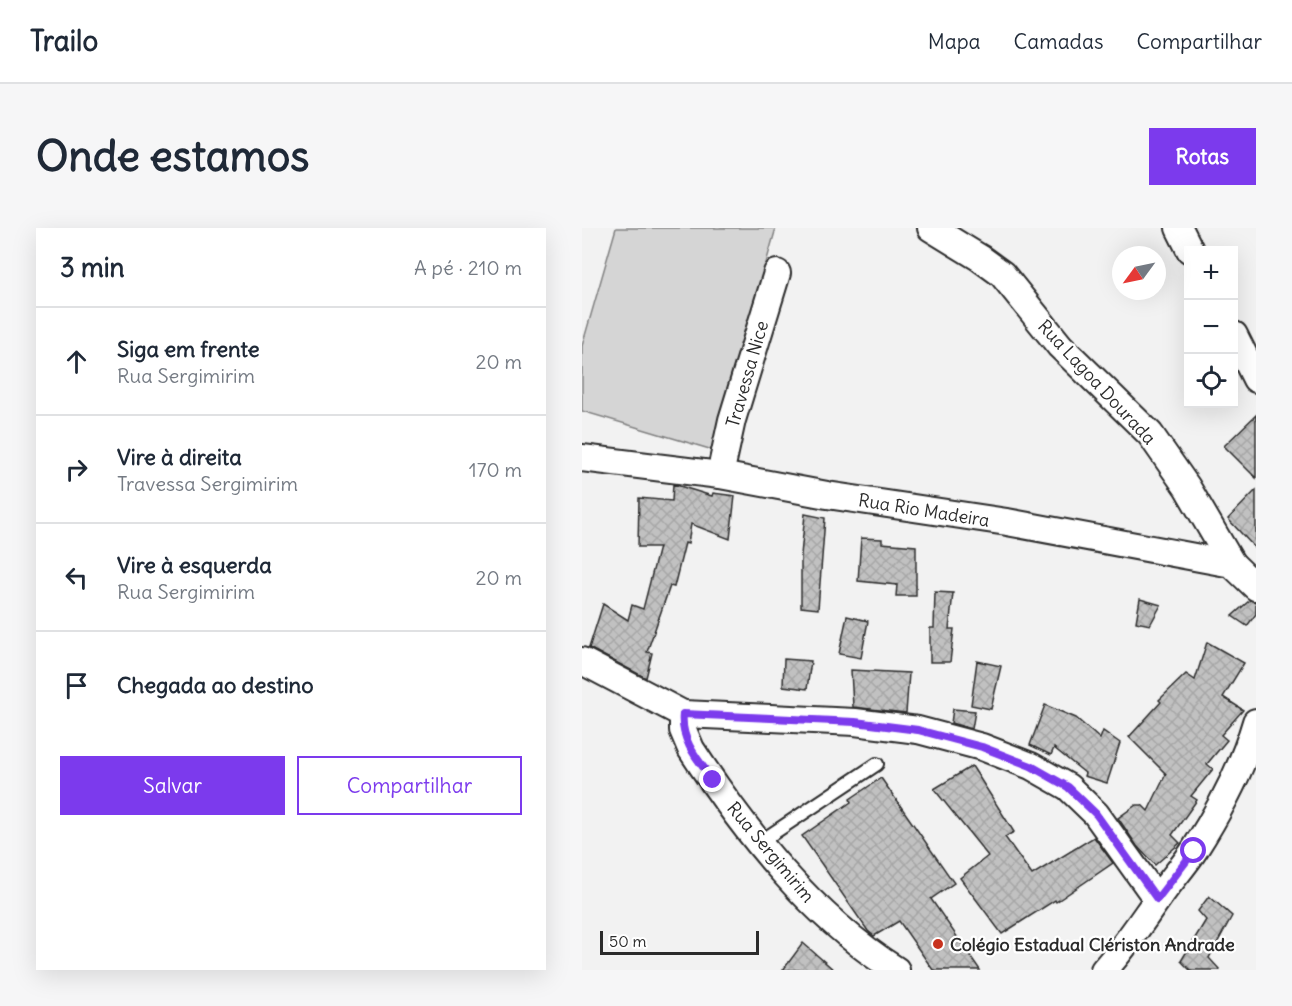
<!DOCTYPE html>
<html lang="pt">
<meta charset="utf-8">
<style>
body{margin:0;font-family:Delius,sans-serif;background:#f6f6f7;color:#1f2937}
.controls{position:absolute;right:18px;top:18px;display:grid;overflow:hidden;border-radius:0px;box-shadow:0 6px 24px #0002}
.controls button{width:54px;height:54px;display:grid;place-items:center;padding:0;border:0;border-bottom:2px solid #e0e1e3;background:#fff;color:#1f2937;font:30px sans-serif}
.compass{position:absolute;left:530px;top:18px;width:54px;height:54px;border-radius:50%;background:#fff;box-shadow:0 6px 24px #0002;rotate:237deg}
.scale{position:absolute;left:18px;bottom:15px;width:159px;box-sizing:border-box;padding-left:6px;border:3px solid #2b2b2b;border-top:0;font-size:16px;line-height:21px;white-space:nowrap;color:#2b2b2b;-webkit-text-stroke:4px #fff;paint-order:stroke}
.stop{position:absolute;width:18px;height:18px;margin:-14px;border:4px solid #7c3aed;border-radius:50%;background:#fff}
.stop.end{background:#7c3aed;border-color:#fff;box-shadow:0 2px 6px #0008}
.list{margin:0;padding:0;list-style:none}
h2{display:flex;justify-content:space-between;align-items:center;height:78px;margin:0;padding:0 24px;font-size:26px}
h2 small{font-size:20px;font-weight:400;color:#747a83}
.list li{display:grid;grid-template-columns:39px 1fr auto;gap:18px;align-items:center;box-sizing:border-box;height:108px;padding:0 24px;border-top:2px solid #e0e1e3}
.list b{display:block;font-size:22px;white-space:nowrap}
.list p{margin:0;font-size:20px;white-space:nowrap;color:#747a83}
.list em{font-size:20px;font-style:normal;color:#747a83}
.actions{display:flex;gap:12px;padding:18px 24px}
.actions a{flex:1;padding:14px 0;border:2px solid #7c3aed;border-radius:0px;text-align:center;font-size:21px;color:#7c3aed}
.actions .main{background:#7c3aed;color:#fff}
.icon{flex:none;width:33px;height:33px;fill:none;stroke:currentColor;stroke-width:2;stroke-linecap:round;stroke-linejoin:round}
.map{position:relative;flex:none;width:674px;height:742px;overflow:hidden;border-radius:0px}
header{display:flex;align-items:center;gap:36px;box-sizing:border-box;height:84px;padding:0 30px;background:#fff;border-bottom:2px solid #e0e1e3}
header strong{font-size:28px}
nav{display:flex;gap:33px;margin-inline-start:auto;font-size:21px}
.intro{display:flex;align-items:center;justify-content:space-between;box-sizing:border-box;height:144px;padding:0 36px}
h1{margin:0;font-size:42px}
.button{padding:15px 27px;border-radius:0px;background:#7c3aed;color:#fff;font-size:21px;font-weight:700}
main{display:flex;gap:36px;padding:0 36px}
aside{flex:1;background:#fff;border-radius:0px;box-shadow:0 6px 24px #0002}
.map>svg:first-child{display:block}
.garden{fill:#d5d5d5;stroke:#808080;stroke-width:1.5}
.building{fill:url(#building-cross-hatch);stroke:#2b2b2b;stroke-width:1.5}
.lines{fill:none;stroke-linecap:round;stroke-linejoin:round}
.lane-casing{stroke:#2b2b2b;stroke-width:16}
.street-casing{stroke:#2b2b2b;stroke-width:30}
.lane{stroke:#fff;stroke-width:12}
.street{stroke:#fff;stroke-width:26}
.route{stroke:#7c3aed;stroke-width:8}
.poi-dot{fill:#c8321e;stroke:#fff;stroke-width:2}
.labels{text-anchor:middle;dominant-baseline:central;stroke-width:4.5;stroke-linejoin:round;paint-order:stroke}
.street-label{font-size:18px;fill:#2b2b2b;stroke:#fff}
.poi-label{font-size:18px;font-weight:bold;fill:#2b2b2b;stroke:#fff;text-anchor:start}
</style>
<header>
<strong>Trailo</strong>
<nav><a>Mapa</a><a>Camadas</a><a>Compartilhar</a></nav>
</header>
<div class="intro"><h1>Onde estamos</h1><a class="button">Rotas</a></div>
<main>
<aside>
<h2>3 min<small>A pé · 210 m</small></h2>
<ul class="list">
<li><svg class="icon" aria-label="ahead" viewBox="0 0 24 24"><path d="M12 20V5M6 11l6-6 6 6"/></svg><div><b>Siga em frente</b><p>Rua Sergimirim</p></div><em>20 m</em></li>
<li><svg class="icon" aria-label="right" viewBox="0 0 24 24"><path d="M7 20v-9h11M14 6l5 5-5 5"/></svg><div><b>Vire à direita</b><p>Travessa Sergimirim</p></div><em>170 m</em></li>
<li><svg class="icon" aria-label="left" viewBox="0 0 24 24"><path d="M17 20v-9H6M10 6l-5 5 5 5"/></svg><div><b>Vire à esquerda</b><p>Rua Sergimirim</p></div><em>20 m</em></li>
<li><svg class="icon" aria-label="arrive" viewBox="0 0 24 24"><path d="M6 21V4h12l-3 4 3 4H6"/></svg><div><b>Chegada ao destino</b></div></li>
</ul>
<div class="actions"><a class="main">Salvar</a><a>Compartilhar</a></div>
</aside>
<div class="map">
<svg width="674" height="742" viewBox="0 0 674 742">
<defs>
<pattern id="building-cross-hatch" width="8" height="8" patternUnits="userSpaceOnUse" patternTransform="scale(1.5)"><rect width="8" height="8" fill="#c1c1c1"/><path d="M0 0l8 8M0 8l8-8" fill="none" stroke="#a6a6a6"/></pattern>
</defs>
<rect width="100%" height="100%" fill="#f2f2f2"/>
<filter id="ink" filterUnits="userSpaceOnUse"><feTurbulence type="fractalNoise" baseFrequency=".0167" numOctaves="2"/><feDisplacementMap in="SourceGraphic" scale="12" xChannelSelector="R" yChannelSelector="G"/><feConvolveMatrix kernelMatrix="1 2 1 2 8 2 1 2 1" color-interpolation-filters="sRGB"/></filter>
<g filter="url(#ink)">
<path class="garden" d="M34,0H194L131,222L0,183V118Z"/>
<g class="building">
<path d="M674,187V250L642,218Z"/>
<path d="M91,256L130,268L131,265L153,268L148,311L109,296L106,316L103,315L92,359L88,358L65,424L70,425L64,450L7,420L21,376L46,392L50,377L61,381L77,319H56L57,270L90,273Z"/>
<path d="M674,262V321L646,291Z"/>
<path d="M223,286L243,290L236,381L219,379V327Z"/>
<path d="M279,310L300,311V315L334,318V368H314L315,357L276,353Z"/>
<path d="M353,364L371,365L367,401H372L368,434H348V400H352Z"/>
<path d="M558,371L579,377L568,397L554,394Z"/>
<path d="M668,372L674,374V386L665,398L650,388Z"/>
<path d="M265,388L286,393L279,430L257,426Z"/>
<path d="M625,414L662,435L641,469L661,482L639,507L645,512L625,536L631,541L609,568L615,572L590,607L598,615L573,637L555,618L536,590L554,577H560L566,583L584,546L547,509L579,474L577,472L604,446L613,452Z"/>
<path d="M202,431L229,433L225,461L201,458Z"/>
<path d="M395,433L419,438L409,481L389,477Z"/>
<path d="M269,442L327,445L324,485L271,479Z"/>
<path d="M463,477L494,490L518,511L521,503L538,515L525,555L502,548L503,545L472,520L469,527L448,517Z"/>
<path d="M371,481L393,483L390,501L369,495Z"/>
<path d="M390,538L432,604L423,609L450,647L512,609L531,635L474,674L473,672L420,706L378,650L406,628L352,561Z"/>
<path d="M299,550L372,655L349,671L398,742H351L317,693L292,708L286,703L220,608L269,574L268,571Z"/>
<path d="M627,668L650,688L627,730L638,742H608L599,733L624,692L616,683Z"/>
<path d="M221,715L252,742H201Z"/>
</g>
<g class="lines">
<defs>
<path id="lane" d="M178,614L295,536"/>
<g id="street">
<path d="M349,0L398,30L420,46L478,118L568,206L605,259L650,336"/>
<path d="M597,0L608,22"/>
<path d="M652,107L674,151"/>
<path d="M0,230L138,247L245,267L425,294L650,336L674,359"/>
<path d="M138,247L150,192L195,45"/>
<path d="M0,433L101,486V502L109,521C163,604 229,688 314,742"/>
<path d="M101,486L273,494L336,502L400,519L449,538L486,559L514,586L575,671"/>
<path d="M522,742C543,719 559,694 577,669C588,653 602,638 613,621C638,582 661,539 674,494"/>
</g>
</defs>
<use href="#lane" class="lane-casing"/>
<use href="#street" class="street-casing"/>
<use href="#lane" class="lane"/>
<use href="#street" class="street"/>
</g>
</g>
<g class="lines" filter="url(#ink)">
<path class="route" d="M131,552C116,532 98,512 101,486L273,494L336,502L400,519L449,538L486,559L514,586L575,671L612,623"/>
</g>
<circle class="poi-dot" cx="356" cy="716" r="6"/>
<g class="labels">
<g class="street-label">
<text transform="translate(165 146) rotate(-74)">Travessa Nice</text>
<text transform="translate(515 154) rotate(47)">Rua Lagoa Dourada</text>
<text transform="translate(342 282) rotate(9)">Rua Rio Madeira</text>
<text transform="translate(189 624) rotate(50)">Rua Sergimirim</text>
</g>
<g class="poi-label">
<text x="368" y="716">Colégio Estadual Clériston Andrade</text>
</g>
</g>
</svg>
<div class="controls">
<button>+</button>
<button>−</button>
<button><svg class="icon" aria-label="locate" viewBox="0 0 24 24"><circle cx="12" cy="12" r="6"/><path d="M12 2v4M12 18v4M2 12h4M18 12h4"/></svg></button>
</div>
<svg class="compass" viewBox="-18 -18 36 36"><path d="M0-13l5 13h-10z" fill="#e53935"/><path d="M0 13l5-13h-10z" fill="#747a83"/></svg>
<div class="scale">50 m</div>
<div class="stop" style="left:612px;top:623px"></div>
<div class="stop end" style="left:131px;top:552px"></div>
</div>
</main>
